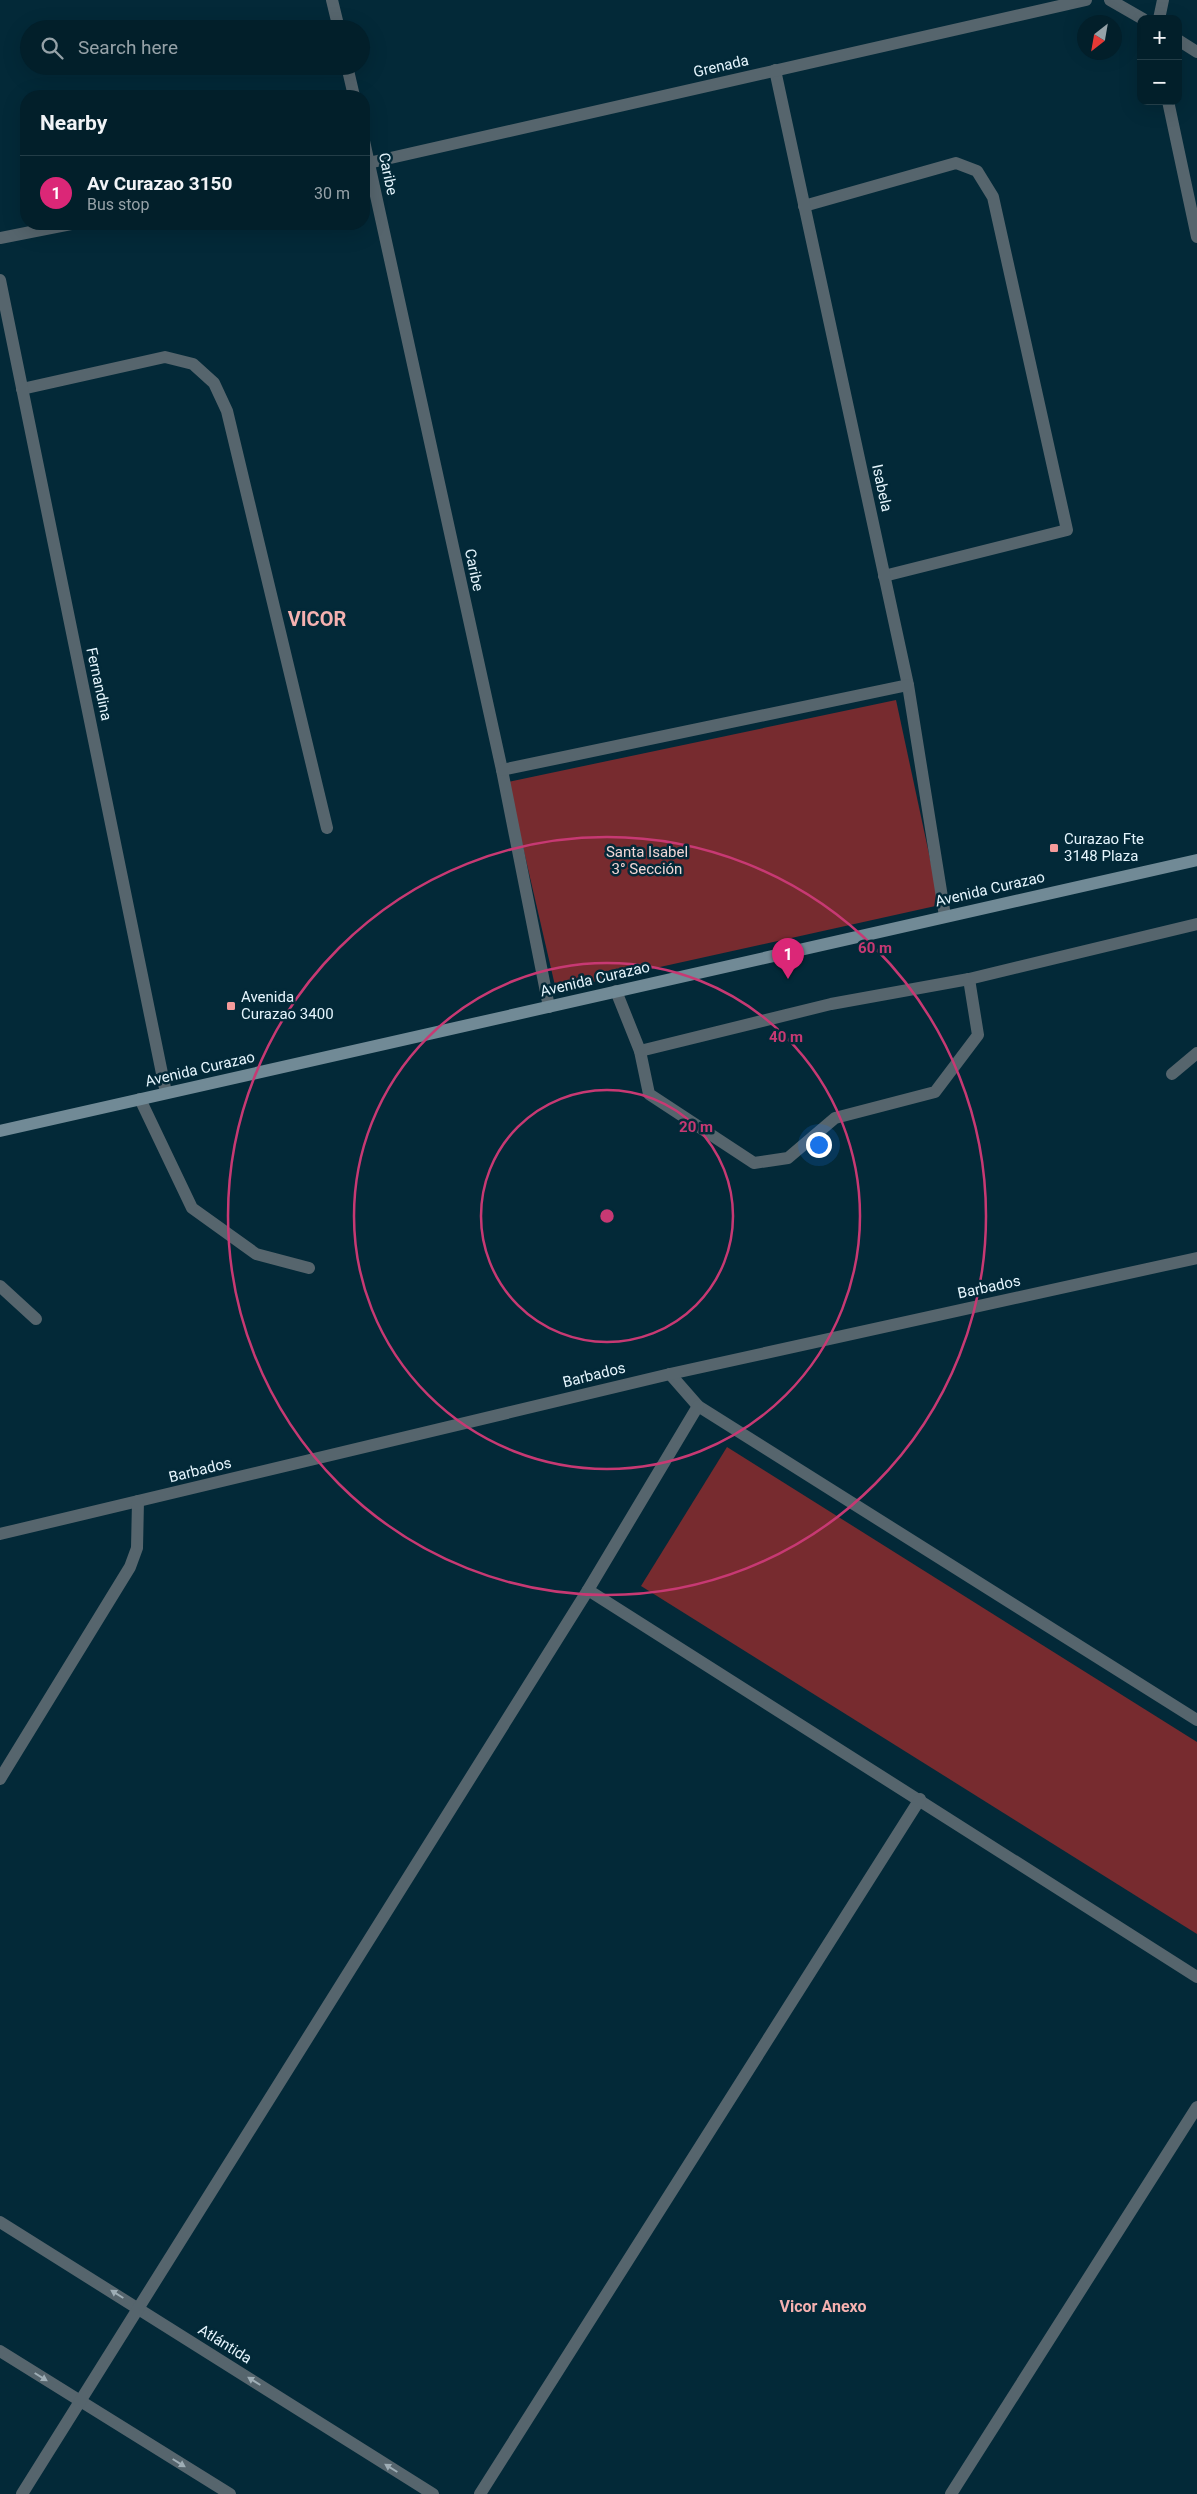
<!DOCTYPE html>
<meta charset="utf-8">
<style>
body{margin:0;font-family:Roboto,sans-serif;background:#102c36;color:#f1f3f6}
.controls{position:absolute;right:15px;top:15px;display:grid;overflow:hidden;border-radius:10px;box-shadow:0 5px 20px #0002}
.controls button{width:45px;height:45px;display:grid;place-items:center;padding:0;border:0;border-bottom:1px solid #233d47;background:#021f2a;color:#f1f3f6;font:25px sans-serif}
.compass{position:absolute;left:1077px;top:15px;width:45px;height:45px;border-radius:50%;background:#021f2a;box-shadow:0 5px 20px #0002;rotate:211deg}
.you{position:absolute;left:818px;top:1144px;width:18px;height:18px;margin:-12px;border:4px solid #fff;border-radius:50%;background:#1a73e8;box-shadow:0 0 0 8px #1a73e833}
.badge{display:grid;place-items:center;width:32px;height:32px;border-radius:50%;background:#db2777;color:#fff;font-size:16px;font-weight:700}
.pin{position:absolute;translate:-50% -41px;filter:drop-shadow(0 1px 2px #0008)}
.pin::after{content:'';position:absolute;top:26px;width:18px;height:15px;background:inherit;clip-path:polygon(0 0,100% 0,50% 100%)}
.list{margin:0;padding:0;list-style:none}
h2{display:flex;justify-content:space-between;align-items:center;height:65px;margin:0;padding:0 20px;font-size:21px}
h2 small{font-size:16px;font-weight:400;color:#96a2a8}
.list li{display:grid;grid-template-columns:32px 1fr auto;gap:15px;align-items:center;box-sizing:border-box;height:75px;padding:0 20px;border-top:1px solid #233d47}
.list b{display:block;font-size:19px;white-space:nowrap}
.list p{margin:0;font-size:16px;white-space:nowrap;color:#96a2a8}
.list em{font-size:16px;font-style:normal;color:#96a2a8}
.icon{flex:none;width:28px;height:28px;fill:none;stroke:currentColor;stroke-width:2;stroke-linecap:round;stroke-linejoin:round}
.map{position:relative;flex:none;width:1197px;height:2494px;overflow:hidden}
.search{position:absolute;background:#021f2a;box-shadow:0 5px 20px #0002;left:20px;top:20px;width:350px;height:55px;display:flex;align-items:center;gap:12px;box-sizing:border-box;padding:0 18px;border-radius:28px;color:#96a2a8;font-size:19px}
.panel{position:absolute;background:#021f2a;box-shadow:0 5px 20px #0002;left:20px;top:90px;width:350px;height:140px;border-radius:20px}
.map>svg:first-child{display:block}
.green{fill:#772b2f}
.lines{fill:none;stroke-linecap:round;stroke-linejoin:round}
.lane{stroke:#56656d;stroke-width:12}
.street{stroke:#56656d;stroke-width:12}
.secondary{stroke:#718a96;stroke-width:12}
.oneway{fill:#9eadb5}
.ring{fill:none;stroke:#c73973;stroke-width:2.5}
.poi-dot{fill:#f59b9b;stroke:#032938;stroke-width:2}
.labels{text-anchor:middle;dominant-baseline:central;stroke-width:5;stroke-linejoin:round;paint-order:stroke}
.street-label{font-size:15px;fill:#e5f5fd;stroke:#032938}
.poi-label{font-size:15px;fill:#e5f5fd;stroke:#032938;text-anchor:start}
.park-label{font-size:15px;fill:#f1d6d5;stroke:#032938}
.neighbourhood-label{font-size:16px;font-weight:bold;fill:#f5b1b0;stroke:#032938}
.district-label{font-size:20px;font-weight:bold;fill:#f5b1b0;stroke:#032938}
.centre{fill:#c73973;stroke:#032938;stroke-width:2.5}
.ring-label{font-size:15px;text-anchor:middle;font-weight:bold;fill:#c73973;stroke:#032938;stroke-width:5;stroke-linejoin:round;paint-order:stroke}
</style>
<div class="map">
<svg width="1197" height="2494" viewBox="0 0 1197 2494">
<rect width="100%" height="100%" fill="#032938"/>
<g class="green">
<path d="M896,700L940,905L556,990L508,782Z"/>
<path d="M727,1447L1197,1742V1934L641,1586Z"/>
</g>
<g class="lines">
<g class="lane">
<path d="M804,206L956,163L977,171L993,197L1067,530L884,576"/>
<path d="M22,389L165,357L193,364L214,383L227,411L327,828"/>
<path d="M616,991L640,1051L649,1094L754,1163L788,1158L835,1118L935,1092L978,1035L969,979"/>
<path d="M640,1051L831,1004L969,979L1197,924"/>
<path d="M1172,1074L1197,1053"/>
<path d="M140,1099L192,1208L256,1254L309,1268"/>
<path d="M0,1286L36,1319"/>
</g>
<g class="street">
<path d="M332,0L339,29"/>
<path d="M1110,0L1143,19"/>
<path d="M1159,19L1163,0"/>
<path d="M1178,40L1197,52"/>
<path d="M347,66L354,96"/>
<path d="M775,70L908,685L945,916"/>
<path d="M1168,101L1197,237"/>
<path d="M364,141L502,770L549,1007"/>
<path d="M364,164L1086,0"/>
<path d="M0,238L71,224"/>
<path d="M0,280L166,1093"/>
<path d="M502,770L908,685"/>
<path d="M670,1374L698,1406L1197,1720"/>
<path d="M0,1534L670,1374L1197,1258"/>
<path d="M588,1590L1197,1977"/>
<path d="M0,1779L130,1567L137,1548L138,1501"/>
<path d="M0,2222L433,2494"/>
<path d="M0,2351L230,2494"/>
<path d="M22,2494L588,1590L698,1406"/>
<path d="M480,2494L920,1799"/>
<path d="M951,2494L1197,2107"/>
</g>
<path class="secondary" d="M0,1131L1197,860"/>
</g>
<defs><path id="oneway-solid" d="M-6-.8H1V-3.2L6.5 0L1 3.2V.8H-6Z" transform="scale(1.25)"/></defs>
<g class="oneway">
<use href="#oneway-solid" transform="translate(117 2294) rotate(-148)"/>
<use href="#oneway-solid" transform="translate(41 2377) rotate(32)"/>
<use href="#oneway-solid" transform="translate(254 2381) rotate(-148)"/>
<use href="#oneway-solid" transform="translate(179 2463) rotate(32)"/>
<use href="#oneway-solid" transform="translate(391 2468) rotate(-148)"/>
</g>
<g class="ring">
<circle cx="607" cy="1216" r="126"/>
<circle cx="607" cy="1216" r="253"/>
<circle cx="607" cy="1216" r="379"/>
</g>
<g class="poi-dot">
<rect x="1049" y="843" width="10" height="10" rx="2.5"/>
<rect x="226" y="1001" width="10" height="10" rx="2.5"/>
</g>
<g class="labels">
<g class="street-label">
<text transform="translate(721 66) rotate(-13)">Grenada</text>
<text transform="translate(388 174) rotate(78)">Caribe</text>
<text transform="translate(882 488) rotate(78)">Isabela</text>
<text transform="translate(474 570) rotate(78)">Caribe</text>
<text transform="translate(99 684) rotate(78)">Fernandina</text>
<text transform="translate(990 889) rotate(-13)">Avenida Curazao</text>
<text transform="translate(595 979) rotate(-13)">Avenida Curazao</text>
<text transform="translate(200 1069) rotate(-13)">Avenida Curazao</text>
<text transform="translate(989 1287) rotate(-12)">Barbados</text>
<text transform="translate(594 1375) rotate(-14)">Barbados</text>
<text transform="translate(200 1470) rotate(-14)">Barbados</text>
<text transform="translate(225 2344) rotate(32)">Atlántida</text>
</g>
<g class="poi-label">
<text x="1064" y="839">Curazao Fte<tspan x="1064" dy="17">3148 Plaza</tspan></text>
<text x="241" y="997">Avenida<tspan x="241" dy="17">Curazao 3400</tspan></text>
</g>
<g class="park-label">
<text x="647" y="852">Santa Isabel<tspan x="647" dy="17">3° Sección</tspan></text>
</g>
<g class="neighbourhood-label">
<text x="823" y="2306">Vicor Anexo</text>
</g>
<g class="district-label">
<text x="317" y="619">VICOR</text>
</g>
</g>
<circle cx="607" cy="1216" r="8" class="centre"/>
<g class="ring-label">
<text x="875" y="953">60 m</text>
<text x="786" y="1042">40 m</text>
<text x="696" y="1132">20 m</text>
</g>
</svg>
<div class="controls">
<button>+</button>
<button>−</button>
</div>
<svg class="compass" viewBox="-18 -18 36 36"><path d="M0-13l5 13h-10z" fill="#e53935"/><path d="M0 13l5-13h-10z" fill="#96a2a8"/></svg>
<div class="you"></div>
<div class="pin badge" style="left:788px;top:979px">1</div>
<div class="search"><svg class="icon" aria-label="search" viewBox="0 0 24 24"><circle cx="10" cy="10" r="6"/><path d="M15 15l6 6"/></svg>Search here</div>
<section class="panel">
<h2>Nearby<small></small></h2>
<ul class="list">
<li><span class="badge">1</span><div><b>Av Curazao 3150</b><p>Bus stop</p></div><em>30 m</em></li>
</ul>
</section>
</div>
